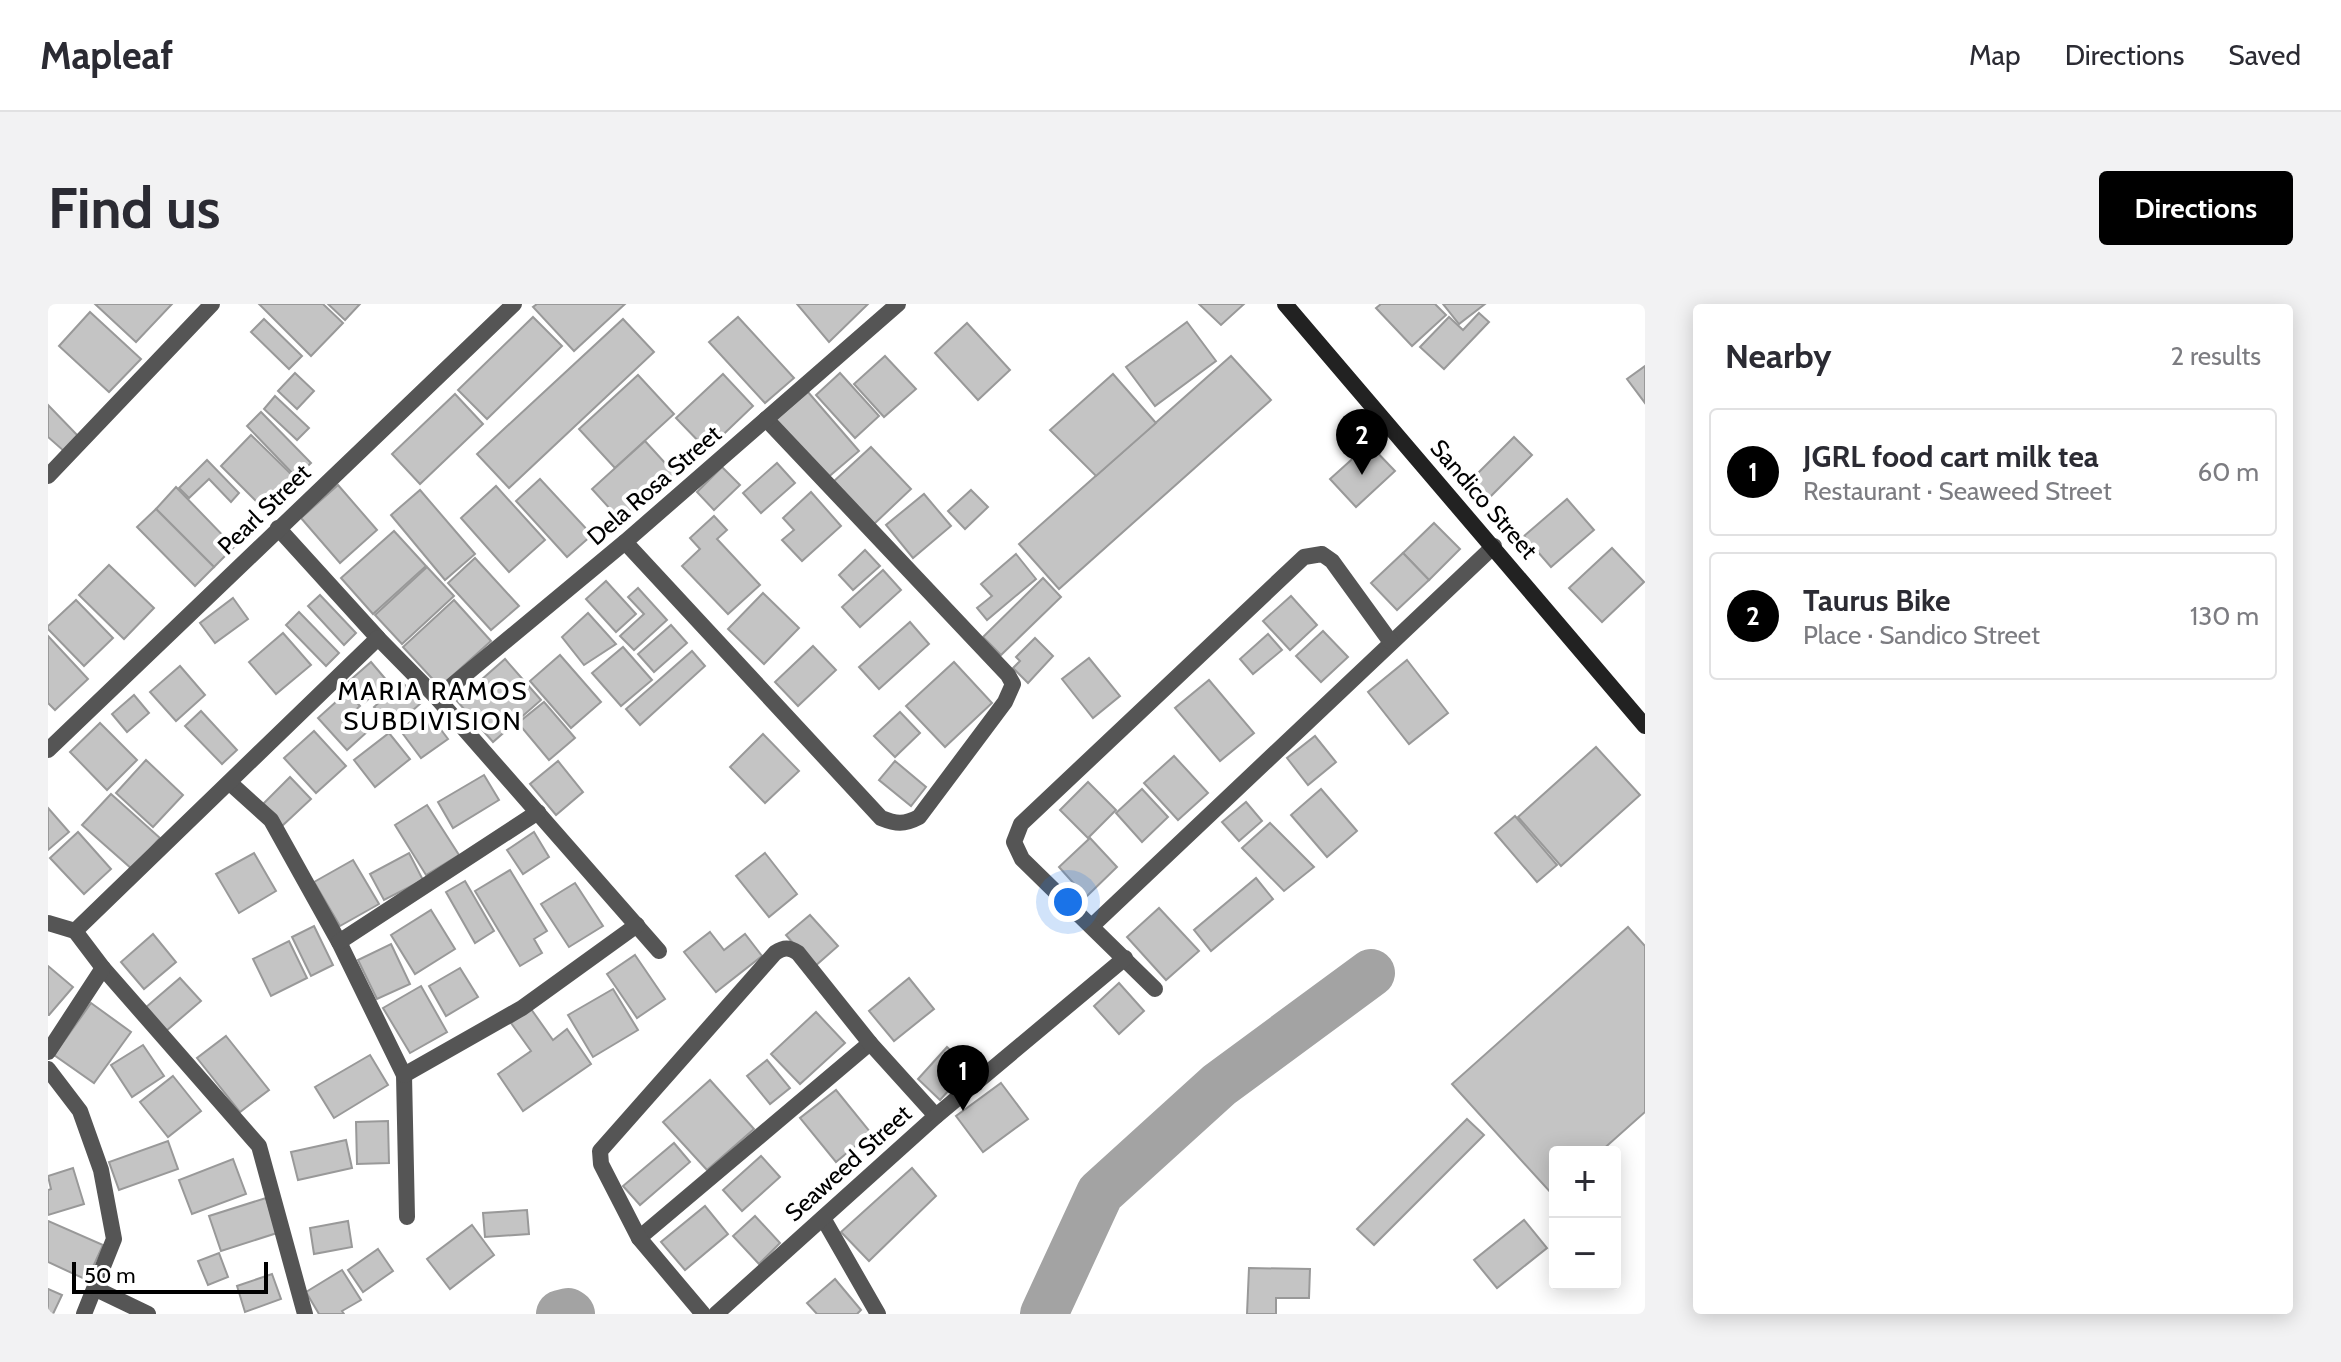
<!DOCTYPE html>
<meta charset="utf-8">
<style>
body{margin:0;font-family:Cabin,sans-serif;background:#f2f2f3;color:#2b2b33}
.controls{position:absolute;right:24px;bottom:24px;display:grid;overflow:hidden;border-radius:8px;box-shadow:0 4px 20px #0003}
.controls button{width:72px;height:72px;display:grid;place-items:center;padding:0;border:0;border-bottom:2px solid #e1e1e2;background:#fff;color:#2b2b33;font:40px sans-serif}
.scale{position:absolute;left:24px;bottom:20px;width:196px;box-sizing:border-box;padding-left:8px;border:4px solid #000;border-top:0;font-size:22px;line-height:28px;white-space:nowrap;color:#000;-webkit-text-stroke:6px #fff;paint-order:stroke}
.you{position:absolute;left:1020px;top:598px;width:28px;height:28px;margin:-20px;border:6px solid #fff;border-radius:50%;background:#1a73e8;box-shadow:0 0 0 12px #1a73e833}
.badge{display:grid;place-items:center;width:52px;height:52px;border-radius:50%;background:#000;color:#fff;font-size:26px;font-weight:700}
.pin{position:absolute;translate:-50% -66px;filter:drop-shadow(0 2px 4px #0008)}
.pin::after{content:'';position:absolute;top:42px;width:28px;height:24px;background:inherit;clip-path:polygon(0 0,100% 0,50% 100%)}
.list{margin:0;padding:0;list-style:none}
h2{display:flex;justify-content:space-between;align-items:center;height:104px;margin:0;padding:0 32px;font-size:34px}
h2 small{font-size:26px;font-weight:400;color:#7c7c81}
.list li{display:grid;grid-template-columns:52px 1fr auto;gap:24px;align-items:center;box-sizing:border-box;height:128px;margin:0 16px 16px;padding:0 16px;border:2px solid #e1e1e2;border-radius:8px}
.list b{display:block;font-size:30px;white-space:nowrap}
.list p{margin:0;font-size:26px;white-space:nowrap;color:#7c7c81}
.list em{font-size:26px;font-style:normal;color:#7c7c81}
.map{position:relative;flex:none;width:1597px;height:1010px;overflow:hidden;border-radius:8px}
header{display:flex;align-items:center;gap:48px;box-sizing:border-box;height:112px;padding:0 40px;background:#fff;border-bottom:2px solid #e1e1e2}
header strong{font-size:38px}
nav{display:flex;gap:44px;margin-inline-start:auto;font-size:28px}
.intro{display:flex;align-items:center;justify-content:space-between;box-sizing:border-box;height:192px;padding:0 48px}
h1{margin:0;font-size:56px}
.button{padding:20px 36px;border-radius:8px;background:#000;color:#fff;font-size:28px;font-weight:700}
main{display:flex;gap:48px;padding:0 48px}
aside{flex:1;background:#fff;border-radius:8px;box-shadow:0 4px 20px #0003}
.map>svg:first-child{display:block}
.lines{fill:none;stroke-linecap:round;stroke-linejoin:round}
.river{stroke:#a3a3a3;stroke-width:48}
.building{fill:#c4c4c4;stroke:#999;stroke-width:2}
.minor{stroke:#555;stroke-width:16}
.secondary{stroke:#222;stroke-width:16}
.labels{text-anchor:middle;dominant-baseline:central;stroke-width:8;stroke-linejoin:round;paint-order:stroke}
.street-label{font-size:24px;fill:#000;stroke:#fff}
.neighbourhood-label{font-size:26px;letter-spacing:2px;fill:#000;stroke:#fff}
</style>
<header>
<strong>Mapleaf</strong>
<nav><a>Map</a><a>Directions</a><a>Saved</a></nav>
</header>
<div class="intro"><h1>Find us</h1><a class="button">Directions</a></div>
<main>
<div class="map">
<svg width="1597" height="1010" viewBox="0 0 1597 1010">
<rect width="100%" height="100%" fill="#fff"/>
<g class="lines">
<g class="river">
<path d="M512,1010L520,1008L523,1010"/>
<path d="M996,1010L1052,889L1171,781L1323,669"/>
</g>
</g>
<g class="building">
<path d="M47,0H124L88,38Z"/>
<path d="M211,0H275L295,19L263,52Z"/>
<path d="M280,0H312L297,16Z"/>
<path d="M489,0H577L526,47L485,3Z"/>
<path d="M749,0H820L781,38Z"/>
<path d="M1151,0H1196L1173,21Z"/>
<path d="M1333,0H1387L1398,11L1364,42L1328,4Z"/>
<path d="M1395,0H1437L1411,20Z"/>
<path d="M42,8L93,55L61,88L11,42Z"/>
<path d="M1431,9L1441,18L1396,65L1372,43L1401,13L1415,26Z"/>
<path d="M485,13L514,42L439,115L410,86Z"/>
<path d="M690,13L746,74L717,99L661,38Z"/>
<path d="M216,15L254,52L241,65L203,28Z"/>
<path d="M575,15L606,48L461,184L429,150Z"/>
<path d="M1139,18L1168,57L1107,102L1078,63Z"/>
<path d="M919,19L962,66L930,96L887,49Z"/>
<path d="M837,52L868,85L836,113L806,80Z"/>
<path d="M1183,52L1223,96L1011,285L971,240Z"/>
<path d="M1597,62V99L1579,75Z"/>
<path d="M247,69L266,87L249,105L230,87Z"/>
<path d="M792,69L831,112L807,134L768,91Z"/>
<path d="M675,70L705,102L659,146L628,114Z"/>
<path d="M1065,70L1108,119L1048,172L1002,126Z"/>
<path d="M590,71L626,110L567,164L531,125Z"/>
<path d="M760,88L811,147L778,175L727,116Z"/>
<path d="M407,90L435,120L372,180L344,150Z"/>
<path d="M227,92L261,124L249,136L216,105Z"/>
<path d="M0,101L32,134L17,148L0,133Z"/>
<path d="M213,108L263,159L248,173L199,122Z"/>
<path d="M203,131L246,173L215,204L173,162Z"/>
<path d="M1466,133L1484,151L1437,198L1419,180Z"/>
<path d="M597,137L627,170L574,218L544,185Z"/>
<path d="M1321,140L1347,167L1308,203L1282,175Z"/>
<path d="M823,143L863,185L826,220L785,178Z"/>
<path d="M159,156L191,189L183,198L161,175L141,194L131,184Z"/>
<path d="M729,159L747,179L713,209L695,189Z"/>
<path d="M674,163L692,181L666,206L649,188Z"/>
<path d="M492,175L544,231L519,253L468,197Z"/>
<path d="M290,181L329,226L292,259L253,214Z"/>
<path d="M448,182L497,236L461,268L413,214Z"/>
<path d="M128,183L186,243L166,263L108,205Z"/>
<path d="M372,186L427,250L397,276L343,211Z"/>
<path d="M923,186L940,203L917,225L900,207Z"/>
<path d="M763,188L793,222L754,257L734,236L746,226L735,214Z"/>
<path d="M876,190L903,222L865,254L838,221Z"/>
<path d="M1519,195L1546,226L1503,263L1476,232Z"/>
<path d="M108,205L166,263L147,282L89,223Z"/>
<path d="M666,212L679,226L669,235L712,281L680,310L634,262L652,245L642,234Z"/>
<path d="M1386,219L1412,245L1381,276L1355,249Z"/>
<path d="M346,227L378,262L325,310L293,274Z"/>
<path d="M1564,244L1596,278L1554,318L1521,284Z"/>
<path d="M817,246L832,262L805,286L791,271Z"/>
<path d="M1355,249L1381,276L1349,306L1323,279Z"/>
<path d="M968,250L988,275L939,316L929,304L944,292L933,280Z"/>
<path d="M427,254L471,302L443,326L400,279Z"/>
<path d="M61,261L106,304L76,335L31,291Z"/>
<path d="M379,263L406,292L354,340L327,311Z"/>
<path d="M835,266L853,286L812,323L794,303Z"/>
<path d="M995,274L1013,293L953,351L935,333Z"/>
<path d="M558,277L588,310L568,328L538,295Z"/>
<path d="M590,284L619,316L586,346L572,332L596,310L580,293Z"/>
<path d="M715,289L751,324L716,360L680,325Z"/>
<path d="M272,291L308,329L296,341L260,302Z"/>
<path d="M1243,292L1269,321L1242,346L1215,317Z"/>
<path d="M185,294L200,315L167,339L152,319Z"/>
<path d="M28,296L65,334L36,362L0,325V322Z"/>
<path d="M406,296L443,337L392,383L355,343Z"/>
<path d="M251,308L291,349L278,362L238,321Z"/>
<path d="M540,309L568,340L536,361L514,333Z"/>
<path d="M862,318L881,340L831,385L811,363Z"/>
<path d="M623,321L639,339L606,368L590,350Z"/>
<path d="M1275,327L1300,353L1273,378L1248,352Z"/>
<path d="M235,329L263,361L228,390L201,358Z"/>
<path d="M1220,330L1234,346L1205,370L1192,355Z"/>
<path d="M0,332L40,375L7,406L0,399Z"/>
<path d="M987,334L1005,352L980,379L965,364L972,357L968,353Z"/>
<path d="M765,342L788,366L750,402L727,378Z"/>
<path d="M575,343L604,376L573,402L544,369Z"/>
<path d="M644,347L657,362L592,421L578,405Z"/>
<path d="M512,351L553,398L523,424L482,377Z"/>
<path d="M1041,354L1072,392L1045,414L1014,375Z"/>
<path d="M457,355L493,396L445,438L409,397Z"/>
<path d="M1359,356L1400,409L1361,440L1320,388Z"/>
<path d="M323,358L340,378L317,398L300,378Z"/>
<path d="M906,358L944,399L897,443L858,402Z"/>
<path d="M132,362L157,391L128,417L102,388Z"/>
<path d="M1161,376L1206,429L1172,457L1127,404Z"/>
<path d="M354,378L373,399L345,424L326,403Z"/>
<path d="M299,388L312,402L303,410L319,428L299,446L270,414Z"/>
<path d="M86,391L101,409L79,428L64,410Z"/>
<path d="M496,398L527,434L501,456L470,419Z"/>
<path d="M378,406L400,435L373,454L352,426Z"/>
<path d="M153,407L189,446L174,460L137,422Z"/>
<path d="M852,408L872,429L847,453L826,432Z"/>
<path d="M52,419L89,456L59,486L22,448Z"/>
<path d="M266,427L298,462L268,489L236,454Z"/>
<path d="M341,429L362,455L327,483L306,456Z"/>
<path d="M715,430L751,467L717,499L682,463Z"/>
<path d="M1267,432L1288,458L1260,481L1239,454Z"/>
<path d="M1548,443L1592,491L1513,562L1470,513Z"/>
<path d="M1126,452L1160,489L1130,516L1096,479Z"/>
<path d="M98,456L135,491L105,523L68,489Z"/>
<path d="M510,457L535,488L508,511L482,480Z"/>
<path d="M847,457L878,483L863,502L831,476Z"/>
<path d="M436,471L451,496L405,524L390,498Z"/>
<path d="M242,473L263,495L234,522L214,501Z"/>
<path d="M1040,478L1068,506L1040,534L1012,506Z"/>
<path d="M1094,485L1120,513L1094,538L1068,509Z"/>
<path d="M1273,485L1309,527L1279,553L1243,511Z"/>
<path d="M63,490L112,534L84,565L34,521Z"/>
<path d="M1198,498L1214,517L1191,537L1174,518Z"/>
<path d="M379,501L411,551L378,571L347,521Z"/>
<path d="M0,504L21,528L0,546Z"/>
<path d="M1467,512L1509,561L1489,578L1447,529Z"/>
<path d="M1222,519L1266,563L1236,587L1194,544Z"/>
<path d="M30,528L63,565L36,590L2,554Z"/>
<path d="M486,528L501,553L475,570L459,546Z"/>
<path d="M1042,534L1069,563L1038,593L1011,563Z"/>
<path d="M206,549L228,587L191,609L168,570Z"/>
<path d="M361,549L375,576L336,596L322,570Z"/>
<path d="M717,549L749,590L721,613L688,572Z"/>
<path d="M305,556L331,600L292,622L266,578Z"/>
<path d="M462,566L499,627L486,635L494,649L472,662L427,587Z"/>
<path d="M1208,574L1225,595L1163,647L1146,626Z"/>
<path d="M417,577L446,627L427,639L398,588Z"/>
<path d="M527,579L555,622L521,643L493,600Z"/>
<path d="M1111,604L1151,647L1118,676L1079,633Z"/>
<path d="M383,606L407,645L367,670L343,631Z"/>
<path d="M762,611L790,642L766,663L738,631Z"/>
<path d="M266,622L285,661L263,672L244,633Z"/>
<path d="M1580,623L1597,642V808L1552,848H1507V888L1504,890L1404,780Z"/>
<path d="M662,628L676,646L697,630L714,652L668,688L636,648Z"/>
<path d="M105,630L128,658L96,685L73,658Z"/>
<path d="M241,637L259,674L223,692L205,655Z"/>
<path d="M343,640L362,680L329,695L310,656Z"/>
<path d="M587,651L617,695L589,714L559,670Z"/>
<path d="M0,662L25,683L1,711H0Z"/>
<path d="M412,664L430,693L398,712L381,682Z"/>
<path d="M132,674L153,697L118,727L97,704Z"/>
<path d="M861,674L886,705L846,737L821,707Z"/>
<path d="M1071,679L1096,707L1071,730L1046,702Z"/>
<path d="M373,682L399,728L362,749L335,704Z"/>
<path d="M565,685L590,726L545,753L520,711Z"/>
<path d="M43,699L83,728L46,779L6,751Z"/>
<path d="M483,705L505,736L519,725L543,760L475,807L450,770L483,747L463,719Z"/>
<path d="M768,708L797,739L752,780L723,750Z"/>
<path d="M178,732L221,786L192,808L149,754Z"/>
<path d="M95,741L116,772L84,793L63,761Z"/>
<path d="M899,743L921,764L892,796L870,775Z"/>
<path d="M322,751L340,781L286,814L267,783Z"/>
<path d="M719,756L742,784L722,800L699,772Z"/>
<path d="M125,772L153,807L120,833L92,798Z"/>
<path d="M662,776L706,825L659,866L615,818Z"/>
<path d="M953,779L980,815L935,848L908,812Z"/>
<path d="M788,786L823,829L788,858L752,814Z"/>
<path d="M1419,815L1436,831L1326,941L1309,925Z"/>
<path d="M340,817L341,859L309,860L308,818Z"/>
<path d="M298,836L304,864L250,876L243,848Z"/>
<path d="M120,837L130,865L71,886L61,858Z"/>
<path d="M626,839L642,858L592,901L575,882Z"/>
<path d="M713,852L732,873L694,907L675,886Z"/>
<path d="M185,855L198,890L144,910L131,876Z"/>
<path d="M25,864L36,900L0,911V886L3,885L0,872Z"/>
<path d="M864,864L888,892L821,957L793,928Z"/>
<path d="M218,894L229,929L173,947L161,912Z"/>
<path d="M657,902L680,930L637,966L613,938Z"/>
<path d="M479,906L481,930L437,933L435,909Z"/>
<path d="M707,912L732,939L711,960L685,932Z"/>
<path d="M1476,916L1499,944L1449,984L1426,956Z"/>
<path d="M0,917L55,941L39,976L0,958Z"/>
<path d="M300,917L304,943L266,950L262,924Z"/>
<path d="M424,921L446,951L402,985L379,955Z"/>
<path d="M330,945L345,967L315,988L300,966Z"/>
<path d="M171,949L180,973L160,981L150,957Z"/>
<path d="M1201,964L1262,965L1261,994H1228V1010H1199Z"/>
<path d="M294,966L313,996L294,1007L296,1010H271L258,988Z"/>
<path d="M224,970L233,995L197,1008L189,982Z"/>
<path d="M787,975L813,1006L809,1010H769L759,999Z"/>
<path d="M0,985L14,991L5,1010H0Z"/>
</g>
<g class="lines">
<g class="minor">
<path d="M0,172L164,0"/>
<path d="M230,224L330,334"/>
<path d="M577,238L833,514C848,520 856,521 871,513L957,398L965,380L960,371L718,115"/>
<path d="M389,394L577,238L850,0"/>
<path d="M0,446L466,0"/>
<path d="M182,479L223,516L291,638L356,771L359,913"/>
<path d="M0,619L27,627L330,334L389,394L611,647"/>
<path d="M1045,621L1446,242"/>
<path d="M27,627L55,664L211,842L257,1010"/>
<path d="M291,638L490,508"/>
<path d="M1107,685L974,555L966,538L973,520L1256,253L1274,250L1284,257L1342,337"/>
<path d="M0,748L55,664"/>
<path d="M0,765L32,807L53,866L66,935L36,1010"/>
<path d="M356,771L474,704L589,621"/>
<path d="M775,914L830,1010"/>
<path d="M591,934L822,739"/>
<path d="M48,985L100,1010"/>
<path d="M655,1010L591,934L553,860L552,847L727,649C736,643 741,643 750,649L822,739L888,812"/>
<path d="M668,1010L888,812L1077,654"/>
</g>
<path class="secondary" d="M1237,0L1597,422"/>
</g>
<g class="labels">
<g class="street-label">
<text transform="translate(606 181) rotate(-41)">Dela Rosa Street</text>
<text transform="translate(1436 195) rotate(49)">Sandico Street</text>
<text transform="translate(216 205) rotate(-44)">Pearl Street</text>
<text transform="translate(800 859) rotate(-42)">Seaweed Street</text>
</g>
<g class="neighbourhood-label">
<text x="385" y="387">MARIA RAMOS<tspan x="385" dy="30">SUBDIVISION</tspan></text>
</g>
</g>
</svg>
<div class="controls">
<button>+</button>
<button>−</button>
</div>
<div class="scale">50 m</div>
<div class="you"></div>
<div class="pin badge" style="left:915px;top:807px">1</div>
<div class="pin badge" style="left:1314px;top:171px">2</div>
</div>
<aside>
<h2>Nearby<small>2 results</small></h2>
<ul class="list">
<li><span class="badge">1</span><div><b>JGRL food cart milk tea</b><p>Restaurant · Seaweed Street</p></div><em>60 m</em></li>
<li><span class="badge">2</span><div><b>Taurus Bike</b><p>Place · Sandico Street</p></div><em>130 m</em></li>
</ul>
</aside>
</main>
